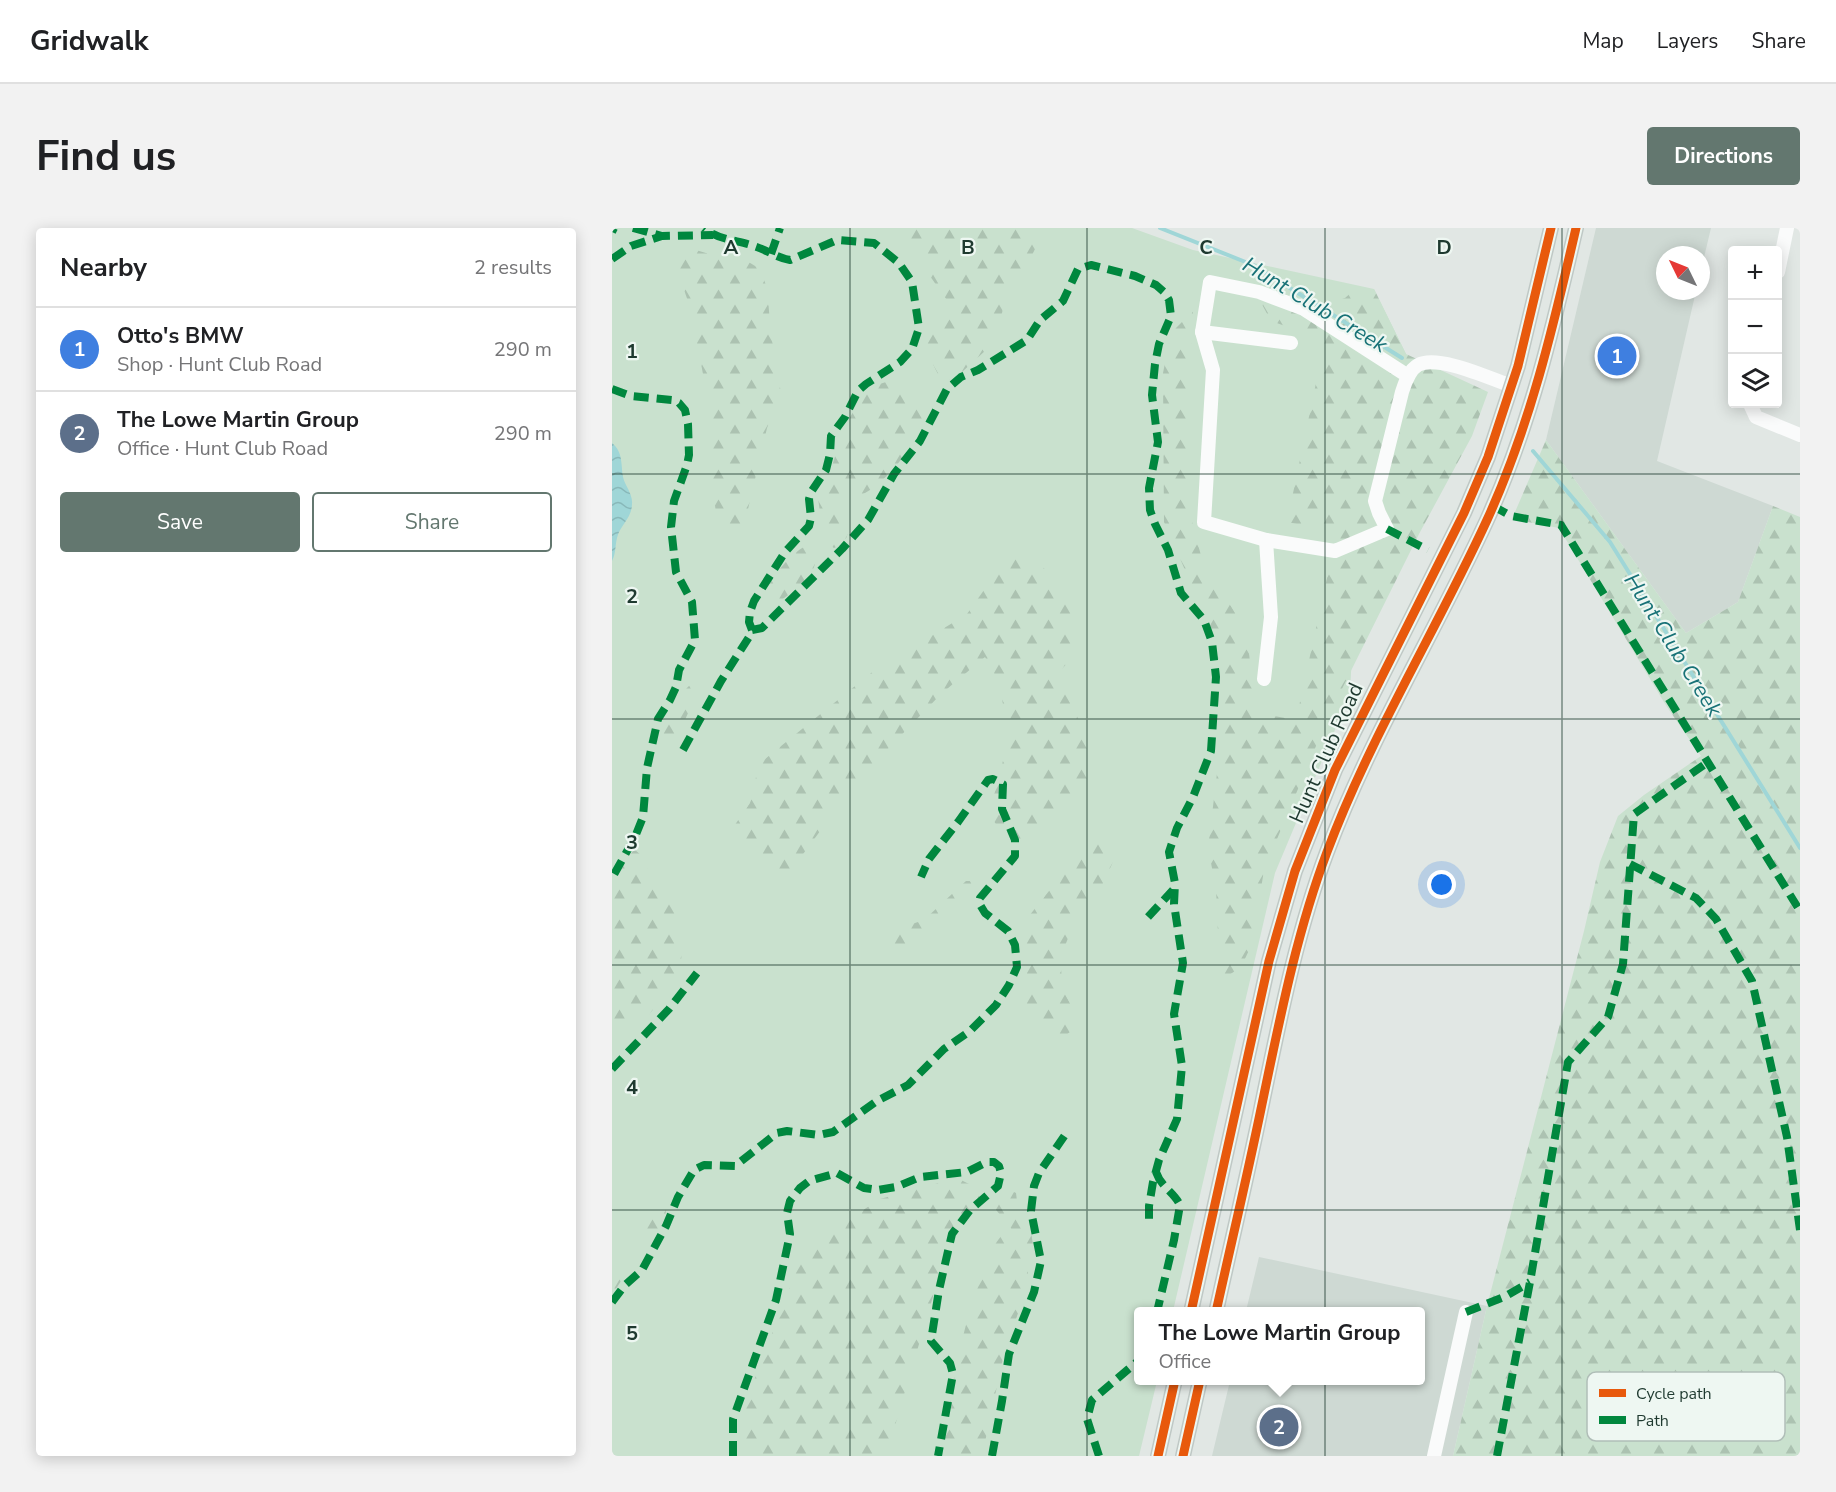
<!DOCTYPE html>
<meta charset="utf-8">
<style>
body{margin:0;font-family:"Nunito Sans",sans-serif;background:#f2f2f2;color:#202124}
.controls{position:absolute;right:18px;top:18px;display:grid;overflow:hidden;border-radius:6px;box-shadow:0 3px 15px #0003}
.controls button{width:54px;height:54px;display:grid;place-items:center;padding:0;border:0;border-bottom:2px solid #e0e0e0;background:#fff;color:#202124;font:30px sans-serif}
.compass{position:absolute;left:1044px;top:18px;width:54px;height:54px;border-radius:50%;background:#fff;box-shadow:0 3px 15px #0003;rotate:313deg}
.you{position:absolute;left:830px;top:657px;width:21px;height:21px;margin:-15px;border:4px solid #fff;border-radius:50%;background:#1a73e8;box-shadow:0 0 0 9px #1a73e833}
.badge{display:grid;place-items:center;width:39px;height:39px;border-radius:50%;background:#63776f;color:#fff;font-size:20px;font-weight:700}
.pin{position:absolute;translate:-50% -50%;border:3px solid #fff;box-shadow:0 2px 6px #0006}
.popup{position:absolute;left:522px;top:1079px;width:291px;height:78px;box-sizing:border-box;display:grid;place-content:center;border-radius:6px;background:#fff;filter:drop-shadow(0 2px 4px #0005);font-size:20px;white-space:nowrap;color:#757577}
.popup b{font-size:22px;color:#202124}
.popup::after{content:'';position:absolute;left:50%;top:100%;margin-left:-12px;border:12px solid transparent;border-top-color:#fff}
.list{margin:0;padding:0;list-style:none}
h2{display:flex;justify-content:space-between;align-items:center;height:78px;margin:0;padding:0 24px;font-size:26px}
h2 small{font-size:20px;font-weight:400;color:#757577}
.list li{display:grid;grid-template-columns:39px 1fr auto;gap:18px;align-items:center;box-sizing:border-box;height:84px;padding:0 24px;border-top:2px solid #e0e0e0}
.list b{display:block;font-size:22px;white-space:nowrap}
.list p{margin:0;font-size:20px;white-space:nowrap;color:#757577}
.list em{font-size:20px;font-style:normal;color:#757577}
.actions{display:flex;gap:12px;padding:18px 24px}
.actions a{flex:1;padding:14px 0;border:2px solid #63776f;border-radius:6px;text-align:center;font-size:21px;color:#63776f}
.actions .main{background:#63776f;color:#fff}
.icon{flex:none;width:33px;height:33px;fill:none;stroke:currentColor;stroke-width:2;stroke-linecap:round;stroke-linejoin:round}
.map{position:relative;flex:none;width:1188px;height:1228px;overflow:hidden;border-radius:6px}
header{display:flex;align-items:center;gap:36px;box-sizing:border-box;height:84px;padding:0 30px;background:#fff;border-bottom:2px solid #e0e0e0}
header strong{font-size:28px}
nav{display:flex;gap:33px;margin-inline-start:auto;font-size:21px}
.intro{display:flex;align-items:center;justify-content:space-between;box-sizing:border-box;height:144px;padding:0 36px}
h1{margin:0;font-size:42px}
.button{padding:15px 27px;border-radius:6px;background:#63776f;color:#fff;font-size:21px;font-weight:700}
main{display:flex;gap:36px;padding:0 36px}
aside{flex:1;background:#fff;border-radius:6px;box-shadow:0 3px 15px #0003}
.map>svg:first-child{display:block}
.built{fill:#ced9d3}
.grass{fill:#c9e1ce}
.forest{fill:url(#forest-firs)}
.water{fill:url(#water-waves)}
.lines{fill:none;stroke-linecap:round;stroke-linejoin:round}
.stream{stroke:#9fd6d7;stroke-width:4}
.minor{stroke:#fafbfb;stroke-width:14}
.major{stroke:#bfc8c5;stroke-width:16}
.quiet{stroke:#00873e;stroke-width:8;stroke-dasharray:15 8;stroke-linecap:butt}
.cycleway-casing{stroke:#eef7f2;stroke-width:13}
.cycleway{stroke:#e8590c;stroke-width:9}
.grid{fill:none;stroke:#1f3a30;stroke-width:1.5;stroke-opacity:0.55}
.labels{text-anchor:middle;dominant-baseline:central;stroke-width:4.5;stroke-linejoin:round;paint-order:stroke}
.street-label{font-size:21px;fill:#1f3a30;stroke:#eef7f2}
.water-label{font-size:22px;font-style:italic;fill:#187277;stroke:#eef7f2}
.key{fill:#eef7f2;stroke:#b0beb8;stroke-width:1.5}
.key-label{font-size:16px;fill:#1f3a30}
.grid-label{font-size:20px;text-anchor:middle;font-weight:bold;fill:#1f3a30;stroke:#eef7f2;stroke-width:4.5;stroke-linejoin:round;paint-order:stroke}
</style>
<header>
<strong>Gridwalk</strong>
<nav><a>Map</a><a>Layers</a><a>Share</a></nav>
</header>
<div class="intro"><h1>Find us</h1><a class="button">Directions</a></div>
<main>
<aside>
<h2>Nearby<small>2 results</small></h2>
<ul class="list">
<li><span class="badge" style="background:#3f7fe0">1</span><div><b>Otto's BMW</b><p>Shop · Hunt Club Road</p></div><em>290 m</em></li>
<li><span class="badge" style="background:#5c6f8a">2</span><div><b>The Lowe Martin Group</b><p>Office · Hunt Club Road</p></div><em>290 m</em></li>
</ul>
<div class="actions"><a class="main">Save</a><a>Share</a></div>
</aside>
<div class="map">
<svg width="1188" height="1228" viewBox="0 0 1188 1228">
<defs>
<pattern id="forest-firs" width="22" height="20" patternUnits="userSpaceOnUse" patternTransform="scale(1.5)"><rect width="22" height="20" fill="#c9e1ce"/><path d="M5 1l3.5 6h-7zM16 11l3.5 6h-7z" fill="#acc2b1"/></pattern>
<pattern id="water-waves" width="16" height="10" patternUnits="userSpaceOnUse" patternTransform="scale(1.5)"><rect width="16" height="10" fill="#9fd6d7"/><path d="M0 5q4-4 8 0t8 0" fill="none" stroke="#88b8b9"/></pattern>
</defs>
<rect width="100%" height="100%" fill="#e1e7e4"/>
<g class="built">
<path d="M984,0H1099L1089,42V27H1053V63H1084L1045,233L1161,278L1126,374L1074,405L934,212Z"/>
<path d="M647,1029L875,1078L841,1228H600L618,1153L808,1152V1084L634,1083Z"/>
</g>
<path class="grass" d="M0,0H520L581,22L762,61L794,126L745,317L738,466L663,645L561,1083L526,1084V1152L545,1153L527,1228H0Z"/>
<g class="forest">
<path d="M291,0H415L424,19L415,37L395,62L390,85L374,122L350,144L335,153L329,152C317,128 309,119 321,92L337,85V75L313,41Z"/>
<path d="M74,22H84L107,29L130,30L148,41L155,60L159,106L169,165L155,200L133,294L119,307L110,302L104,285L97,232L98,182L78,79L62,33L65,26Z"/>
<path d="M762,61L794,126L876,164L860,208L807,306L717,487L652,642L640,716L629,739L608,753L604,660L596,620L606,537L611,455L598,399L552,294L551,145L559,105L581,83L575,275L591,335L624,386L637,425L642,471L640,484L684,492L725,304L675,294L713,112L659,93L646,69L721,74L733,70L741,63Z"/>
<path d="M274,154L288,157L309,166L316,180C309,209 280,250 253,265C247,268 238,269 231,271L226,281L236,305L232,316L222,320L212,313L206,270L219,241L233,198L255,160Z"/>
<path d="M934,212L1074,405L1126,374L1161,278L1188,289V1228H841L875,1078L972,703L988,634L1006,588L1032,567L1089,528L1055,479L947,300L900,291Z"/>
<path d="M195,317L201,319C213,344 182,363 165,375L156,374L151,368C161,348 175,328 195,317Z"/>
<path d="M404,326L421,330L438,346L460,387L466,424L444,447L478,514L480,542L465,569L414,615L390,605L377,586L397,510L387,454L373,429L329,466L246,552L177,645L161,649L118,604L138,575L147,536L259,445L355,386L382,348Z"/>
<path d="M89,447L93,449C96,462 87,464 82,473C75,486 69,500 67,514C60,519 55,520 47,514C49,486 69,464 89,447Z"/>
<path d="M493,613L503,621L500,636L486,666L474,678L461,698L448,730L451,762L463,785L462,801L450,810L438,804L430,794L414,791L415,745L410,723L413,693L469,623Z"/>
<path d="M22,621L30,628L33,638L50,660L64,686L70,711L69,737L59,759L35,789L10,798L0,794V667L7,645Z"/>
<path d="M354,653H359L362,660L352,674L324,702L302,709L289,730L281,728L276,722L278,712L288,700L312,692Z"/>
<path d="M345,950L363,959L374,983L368,988L363,986L353,994L338,1011L274,1228H130L133,1176L193,1020L268,971Z"/>
<path d="M396,961L404,965L405,973L416,987L421,1016L414,1018L409,1013L381,978L385,970Z"/>
<path d="M45,971L52,972C56,984 53,992 48,1003L35,1007L30,1002L35,979Z"/>
<path d="M392,1005L410,1021L416,1038V1058L393,1121L370,1228H331C337,1167 348,1107 369,1049C376,1033 380,1017 392,1005Z"/>
<path d="M10,1035L18,1041V1046L9,1053L0,1067V1043Z"/>
</g>
<path class="water" d="M0,215C11,224 9,236 11,249C13,258 21,266 20,276C20,290 8,297 5,310C3,318 4,325 0,333Z"/>
<g class="lines">
<g class="stream">
<path d="M548,0L641,37L790,130"/>
<path d="M921,223L998,314L1188,620"/>
</g>
<g class="minor">
<path d="M1166,44L1175,0"/>
<path d="M590,104L679,115"/>
<path d="M796,148L692,81L647,64L598,54L590,104L601,142L592,294L654,312L723,323L775,301L767,285L763,273L790,164C793,155 797,142 806,137C826,126 879,151 900,158"/>
<path d="M1138,176L1144,189L1188,207"/>
<path d="M652,451L659,389L654,312"/>
<path d="M822,1228L854,1084"/>
</g>
<g class="major">
<path d="M579,1084L657,733L683,643L723,542L852,285L876,229L906,138L939,0"/>
<path d="M604,1084C619,1016 635,949 649,881C667,795 684,706 715,624C758,509 824,403 875,292C918,198 941,100 964,0"/>
<path d="M546,1228L563,1152"/>
<path d="M571,1228L588,1152"/>
</g>
<g class="quiet">
<path d="M21,0L50,8L101,7"/>
<path d="M0,4L2,0"/>
<path d="M159,26L168,0"/>
<path d="M0,31L19,18L50,8"/>
<path d="M0,161L19,168L60,172L67,175L73,182L76,196L77,227L75,237L62,273L59,299L64,344L80,374L83,412L67,442L64,459L58,472L46,491L35,540L31,589L23,609L0,650"/>
<path d="M881,278L899,288L949,297L1188,683"/>
<path d="M775,301L816,322"/>
<path d="M140,402L150,400L154,396L230,321L256,292L282,246L308,213L335,161L349,149L366,142L415,112L428,92L451,73L466,41L479,37L523,48L544,57L552,64L557,72L559,88L547,116L543,136L540,167L546,214L537,260L538,282L543,296L556,322L569,365L592,392L600,414L604,449L599,523L581,569L565,600L557,624L563,655L562,676L571,735L562,786L570,838L565,891L547,932L541,954L537,978V996"/>
<path d="M71,522L109,453L137,409L140,402L137,394L138,384L142,373L173,324L197,298L199,290L197,271L199,264L214,242L218,226L219,208L233,189L246,163L254,156L288,134L300,121L307,100L300,54L287,35L262,15L225,12L178,32C165,30 155,22 142,18C125,12 106,12 92,0"/>
<path d="M1018,636L1084,670L1104,691L1140,753L1175,909L1188,1002"/>
<path d="M536,689L561,662"/>
<path d="M0,841L57,781L85,745"/>
<path d="M544,944C549,959 562,964 568,977L562,1012L545,1084"/>
<path d="M0,1074L13,1057L30,1042L54,998L66,969L82,942L92,937L123,938L165,905L175,903L207,907L221,904L265,873L296,857L332,821L358,803L384,777L397,757L405,739L403,717L396,703L373,685L367,675L368,670L403,628V612L390,581L391,556L381,551L376,552L346,594L317,631L309,649"/>
<path d="M854,1084L892,1069L918,1054"/>
<path d="M121,1228V1191L164,1072L178,1006L175,985L178,973L188,960L197,953L225,945L252,960L266,962L284,959L308,949L355,944L375,934H382L387,938L389,945L386,958L358,982L340,1006L327,1062L319,1113L338,1135L341,1146L326,1228"/>
<path d="M380,1228L390,1173L397,1126L422,1064L429,1033L419,983L422,958L427,945L453,907"/>
<path d="M487,1228L475,1191L480,1172L526,1133"/>
<path d="M885,1228L918,1054L956,834L996,789L1011,736L1022,586L1096,534"/>
</g>
<defs>
<g id="cycleway">
<path d="M579,1084L657,733L683,643L723,542L852,285L876,229L906,138L939,0"/>
<path d="M604,1084C619,1016 635,949 649,881C667,795 684,706 715,624C758,509 824,403 875,292C918,198 941,100 964,0"/>
<path d="M546,1228L563,1152"/>
<path d="M571,1228L588,1152"/>
</g>
</defs>
<use href="#cycleway" class="cycleway-casing"/>
<use href="#cycleway" class="cycleway"/>
</g>
<path class="grid" d="M238,0V1228M475,0V1228M713,0V1228M950,0V1228M0,246H1188M0,491H1188M0,737H1188M0,982H1188"/>
<g class="labels">
<g class="street-label">
<text transform="translate(714 525) rotate(-66)">Hunt Club Road</text>
</g>
<g class="water-label">
<text transform="translate(703 77) rotate(31)">Hunt Club Creek</text>
<text transform="translate(1061 417) rotate(58)">Hunt Club Creek</text>
</g>
</g>
<rect x="975" y="1144" width="198" height="69" rx="9" class="key"/>
<rect x="987" y="1161" width="27" height="8" fill="#e8590c"/>
<rect x="987" y="1188" width="27" height="8" fill="#00873e"/>
<g class="key-label">
<text x="1024" y="1171">Cycle path</text>
<text x="1024" y="1198">Path</text>
</g>
<g class="grid-label">
<text x="119" y="26">A</text>
<text x="356" y="26">B</text>
<text x="594" y="26">C</text>
<text x="832" y="26">D</text>
<text x="20" y="130">1</text>
<text x="20" y="375">2</text>
<text x="20" y="621">3</text>
<text x="20" y="866">4</text>
<text x="20" y="1112">5</text>
</g>
</svg>
<div class="controls">
<button>+</button>
<button>−</button>
<button><svg class="icon" aria-label="layers" viewBox="0 0 24 24"><path d="M12 4l9 5-9 5-9-5zM3 14l9 5 9-5"/></svg></button>
</div>
<svg class="compass" viewBox="-18 -18 36 36"><path d="M0-13l5 13h-10z" fill="#e53935"/><path d="M0 13l5-13h-10z" fill="#757577"/></svg>
<div class="you"></div>
<div class="pin badge" style="left:1005px;top:128px;background:#3f7fe0">1</div>
<div class="pin badge" style="left:667px;top:1199px;background:#5c6f8a">2</div>
<div class="popup"><b>The Lowe Martin Group</b>Office</div>
</div>
</main>
